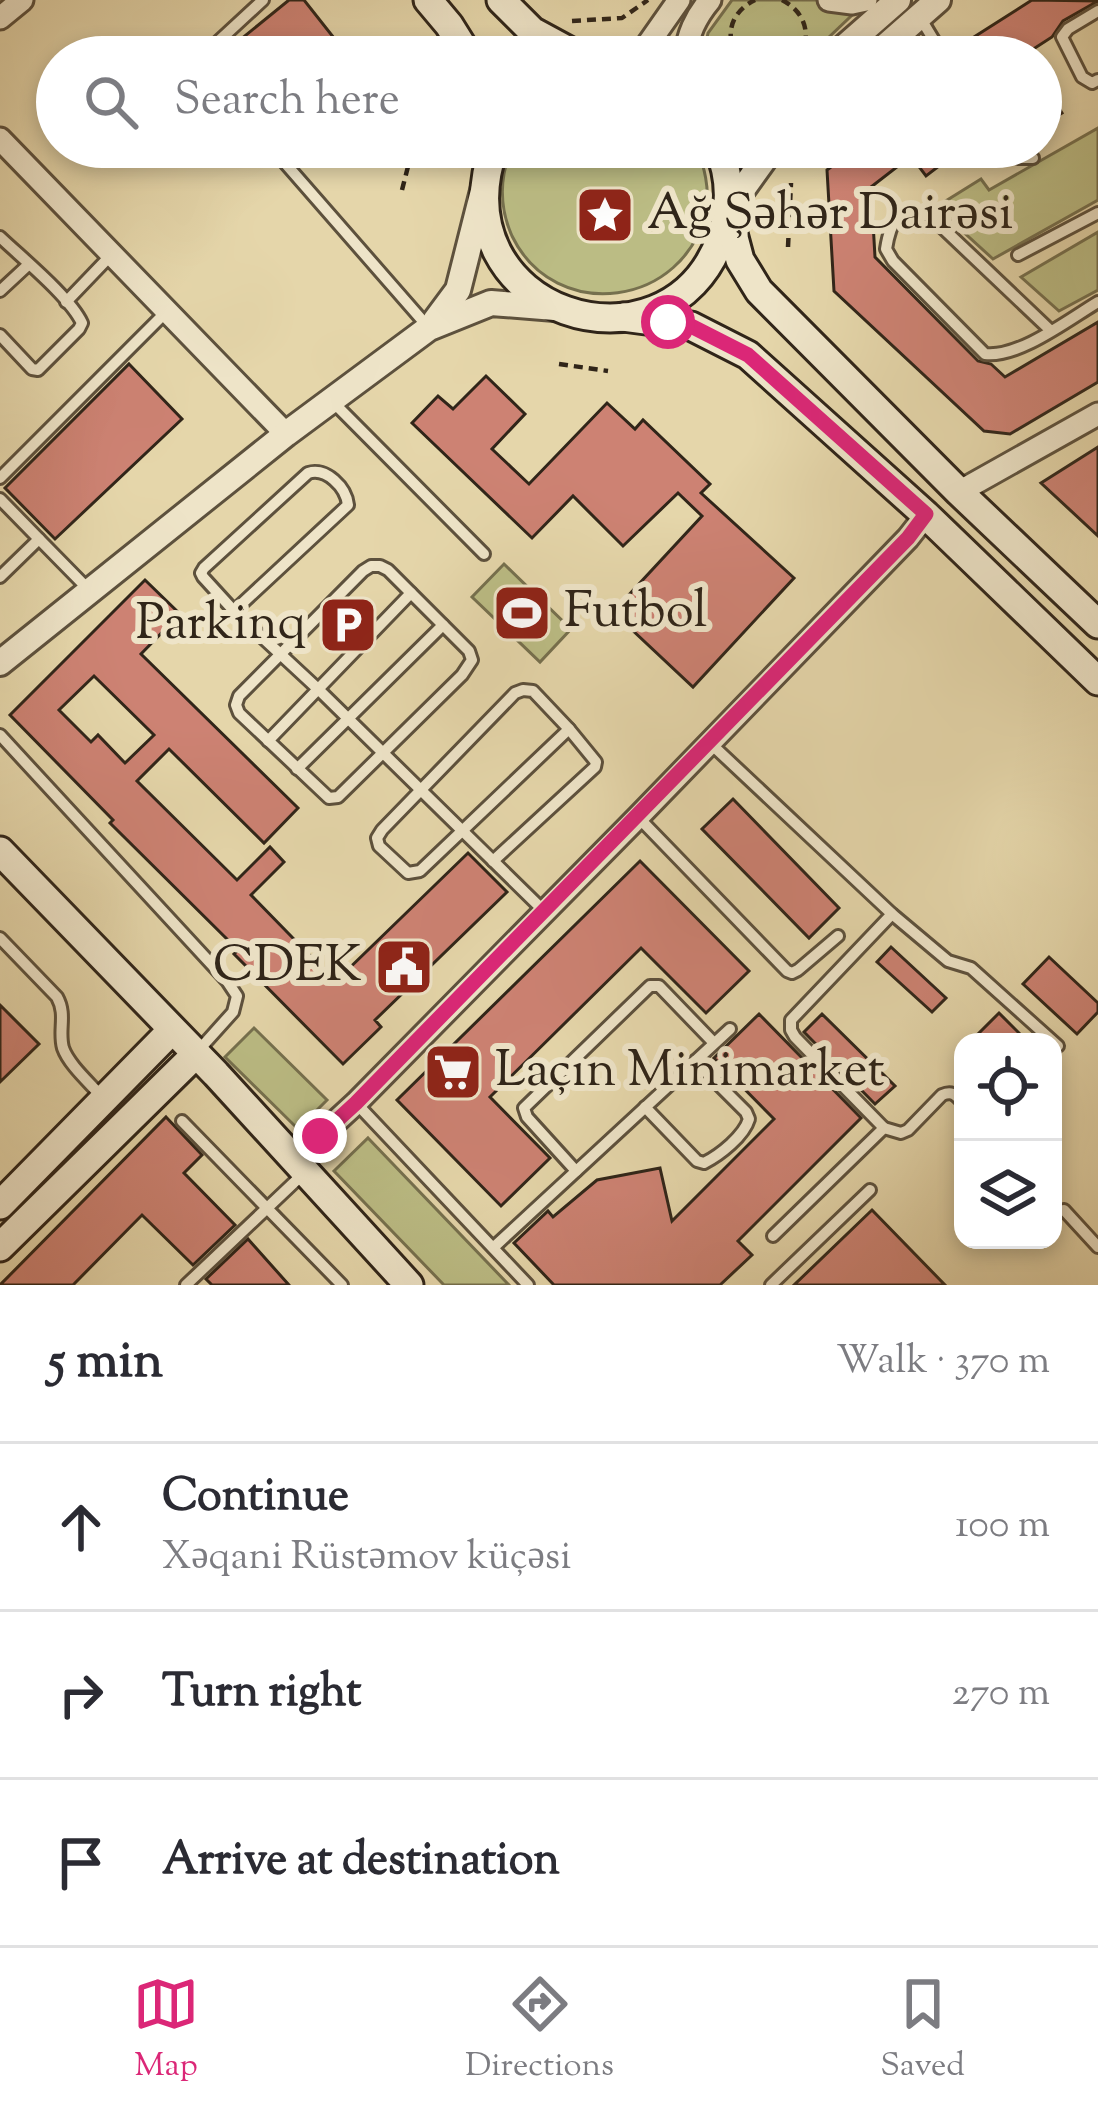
<!DOCTYPE html>
<meta charset="utf-8">
<style>
body{margin:0;font-family:"Sorts Mill Goudy",serif;background:#f7f7f7;color:#2b2b33}
.controls{position:absolute;right:36px;bottom:36px;display:grid;overflow:hidden;border-radius:24px;box-shadow:0 6px 18px #0003}
.controls button{width:108px;height:108px;display:grid;place-items:center;padding:0;border:0;border-bottom:3px solid #e1e1e2;background:#fff;color:#2b2b33;font:60px sans-serif}
.stop{position:absolute;width:36px;height:36px;margin:-27px;border:9px solid #db2777;border-radius:50%;background:#fff}
.stop.end{background:#db2777;border-color:#fff;box-shadow:0 3px 12px #0008}
.list{margin:0;padding:0;list-style:none}
h2{display:flex;justify-content:space-between;align-items:center;height:156px;margin:0;padding:0 48px;font-size:51px}
h2 small{font-size:39px;font-weight:400;color:#7c7c81}
.list li{display:grid;grid-template-columns:78px 1fr auto;gap:36px;align-items:center;box-sizing:border-box;height:168px;padding:0 48px;border-top:3px solid #e1e1e2}
.list b{display:block;font-size:45px;white-space:nowrap}
.list p{margin:0;font-size:39px;white-space:nowrap;color:#7c7c81}
.list em{font-size:39px;font-style:normal;color:#7c7c81}
.icon{flex:none;width:66px;height:66px;fill:none;stroke:currentColor;stroke-width:2;stroke-linecap:round;stroke-linejoin:round}
.map{position:relative;flex:none;width:1098px;height:1285px;overflow:hidden}
.search{position:absolute;background:#fff;box-shadow:0 6px 18px #0003;left:36px;right:36px;top:36px;height:132px;display:flex;align-items:center;gap:30px;box-sizing:border-box;padding:0 42px;border-radius:66px;color:#7c7c81;font-size:45px}
.sheet{height:660px;background:#fff}
nav{display:flex;justify-content:space-around;align-items:center;box-sizing:border-box;height:168px;border-top:3px solid #e1e1e2;background:#fff;font-size:33px;color:#7c7c81}
nav a{display:grid;justify-items:center;gap:6px}
nav .on{color:#db2777}
.map>svg:first-child{display:block}
.green{fill:#bbbc84;stroke:#76704e;stroke-width:3}
.building{fill:#cd8273;stroke:#302519;stroke-width:3;fill-rule:evenodd}
.lines{fill:none;stroke-linecap:round;stroke-linejoin:round}
.service-casing{stroke:#5d513d;stroke-width:16}
.minor-casing{stroke:#5d513d;stroke-width:27}
.tertiary-casing{stroke:#5d513d;stroke-width:30}
.secondary-casing{stroke:#302519;stroke-width:33}
.path{stroke:#302519;stroke-width:4.5;stroke-dasharray:9 6;stroke-linecap:butt}
.service{stroke:#eee4c8;stroke-width:10}
.minor{stroke:#eee4c8;stroke-width:21}
.tertiary{stroke:#eee4c8;stroke-width:24}
.secondary{stroke:#eee4c8;stroke-width:27}
.route{stroke:#db2777;stroke-width:15}
.labels{text-anchor:middle;dominant-baseline:central;stroke-width:12;stroke-linejoin:round;paint-order:stroke}
.poi-label{font-size:51px;fill:#302519;stroke:#eee4c8;text-anchor:start}
</style>
<div class="map">
<svg width="1098" height="1285" viewBox="0 0 1098 1285">
<rect width="100%" height="100%" fill="#e5d6aa"/>
<filter id="stains"><feTurbulence type="fractalNoise" baseFrequency=".00167" numOctaves="4"/><feColorMatrix values="0 0 0 0 .2 0 0 0 0 .09 0 0 0 0 .02 0 0 0 .5 -.17"/></filter>
<radialGradient id="worn" r=".72"><stop offset=".6" stop-color="#630" stop-opacity="0"/><stop offset="1" stop-color="#630" stop-opacity=".3"/></radialGradient>
<g class="green">
<path d="M732,0H868L808,57H703L708,33Z"/>
<path d="M1098,128V200L993,259L936,207L981,179L989,190Z"/>
<path d="M513,147H697C704,167 710,188 706,210C686,307 555,325 512,236C499,207 499,175 513,147Z"/>
<path d="M1098,232V290L1059,311L1021,277Z"/>
<path d="M504,564L571,629L540,662L472,597Z"/>
<path d="M254,1028L327,1100L298,1129L225,1057Z"/>
<path d="M368,1138L509,1285H444L334,1171Z"/>
</g>
<g class="building">
<path d="M289,0H304L349,57H219Z"/>
<path d="M1032,0L1098,1L1063,21L1052,37L1021,57H971L963,44Z"/>
<path d="M1041,79L1062,113L1041,126Z"/>
<path d="M857,147H964L926,176L911,156L871,187L875,257L978,361L991,364L1005,377L1098,322V382L1010,434L984,431L834,291L827,170Z"/>
<path d="M129,364L182,419L55,539L5,488Z"/>
<path d="M486,376L525,414L492,449L529,484L607,403L635,429L643,420L710,484L701,493L794,578L693,687L613,612L702,516L678,493L623,546L573,496L532,538L412,423L438,396L453,409Z"/>
<path d="M1098,447V536L1041,483Z"/>
<path d="M145,580L180,614L141,654L298,808L264,843L169,749L137,781L237,880L270,847L284,862L251,895L328,974L336,981L468,853L507,892L375,1020L381,1027L343,1064L234,954L238,950L110,823L113,820L10,715ZM94,676L154,735L125,763L98,735L91,742L59,710Z"/>
<path d="M733,799L839,908L809,938L702,829Z"/>
<path d="M640,861L749,971L706,1013L641,948L490,1097L550,1158L501,1206L397,1100Z"/>
<path d="M891,947L946,998L932,1012L877,962Z"/>
<path d="M1049,957L1098,1003V1012L1077,1034L1023,984Z"/>
<path d="M0,1005L39,1044L0,1082Z"/>
<path d="M999,1013L1028,1042H970Z"/>
<path d="M759,1014L861,1118L738,1241L752,1255L720,1285H554L514,1243L548,1211L553,1217L597,1180L660,1168L672,1221L774,1119L714,1058Z"/>
<path d="M822,1014L895,1086L875,1104L804,1032Z"/>
<path d="M166,1117L202,1155L184,1173L235,1225L193,1265L142,1215L73,1285H0Z"/>
<path d="M872,1210L945,1285H794Z"/>
<path d="M248,1239L289,1285H212L206,1279Z"/>
</g>
<g class="lines">
<defs>
<g id="service">
<path d="M1098,11L1068,29L1062,37L1082,77L1092,83L1098,80"/>
<path d="M921,19L944,57"/>
<path d="M209,57L210,49L263,0"/>
<path d="M271,147L429,328"/>
<path d="M1009,147L1019,158H1033"/>
<path d="M0,237C22,258 70,297 82,323L79,329L38,370L32,369L0,335"/>
<path d="M1018,255L1098,213"/>
<path d="M0,291L28,265"/>
<path d="M66,302L112,254"/>
<path d="M1050,330L928,214C898,204 890,223 886,249L893,261L985,354C1019,358 1068,320 1098,302"/>
<path d="M331,400L484,554"/>
<path d="M0,478L167,311"/>
<path d="M0,499L39,539L0,577"/>
<path d="M39,539L90,591"/>
<path d="M371,566H380L388,570L469,651L472,660L462,675L338,797L329,798L239,713L236,705L239,696L363,571Z"/>
<path d="M234,611L348,505C346,487 326,467 308,473L204,568L201,573L203,577L234,611L318,689L544,911"/>
<path d="M523,690L533,691L569,729L420,871L408,873L379,846L377,838L382,830L515,693Z"/>
<path d="M0,735L227,981L237,996L233,1012L198,1051"/>
<path d="M268,741L411,593"/>
<path d="M709,742L892,914L948,961L971,968L1058,1046"/>
<path d="M297,769L443,625"/>
<path d="M638,817L787,971L792,973L798,970L838,936"/>
<path d="M493,861L595,767L596,762L569,729"/>
<path d="M0,938L57,997C67,1015 58,1030 63,1048C69,1065 90,1083 102,1097"/>
<path d="M356,1103L528,1285"/>
<path d="M645,1107L697,1161L704,1163C720,1155 744,1136 749,1119L746,1112L695,1061"/>
<path d="M182,1121L342,1285"/>
<path d="M884,1128L901,1133L908,1130L942,1095C953,1090 956,1096 963,1103"/>
<path d="M576,1171L527,1117L524,1108L650,986H659L714,1043"/>
<path d="M1064,1210L1098,1247"/>
<path d="M773,1236L884,1128L795,1037L791,1030V1020L892,914"/>
<path d="M494,1247L730,1029"/>
<path d="M186,1285L303,1174"/>
<path d="M771,1285L870,1190"/>
</g>
<g id="minor">
<path d="M829,0L852,3L866,0"/>
<path d="M0,18L22,0"/>
<path d="M639,57L679,0"/>
<path d="M685,57C688,34 695,18 710,0"/>
<path d="M0,139L286,434"/>
<path d="M959,492L1098,414"/>
<path d="M295,1159L356,1103L638,817L908,538L926,515"/>
</g>
<g id="tertiary">
<path d="M833,57L898,0"/>
<path d="M873,57L938,0"/>
<path d="M727,211L773,147"/>
<path d="M435,321L458,290L484,187"/>
<path d="M0,663L286,434L429,328L491,303L555,308"/>
</g>
<g id="secondary">
<path d="M428,0L449,25L469,57"/>
<path d="M501,0L532,31L580,57"/>
<path d="M494,147C436,313 667,386 721,238C731,208 731,176 718,147"/>
<path d="M727,211L740,260L759,291L959,492L1098,624"/>
<path d="M623,317L691,326L748,355L926,515L1098,681"/>
<path d="M0,851L216,1074L409,1285"/>
<path d="M0,1205L172,1030"/>
<path d="M0,1247L196,1054"/>
</g>
</defs>
<use href="#service" class="service-casing"/>
<use href="#minor" class="minor-casing"/>
<use href="#tertiary" class="tertiary-casing"/>
<use href="#secondary" class="secondary-casing"/>
<g class="path">
<path d="M782,0C805,12 812,34 800,57"/>
<path d="M572,21L622,18L648,0"/>
<path d="M736,57C725,33 731,12 755,0"/>
<path d="M402,190L413,147"/>
<path d="M788,247L791,183"/>
<path d="M559,364L608,371"/>
</g>
<use href="#service" class="service"/>
<use href="#minor" class="minor"/>
<use href="#tertiary" class="tertiary"/>
<use href="#secondary" class="secondary"/>
</g>
<g class="lines">
<path class="route" d="M320,1136L356,1103L908,538L926,514L748,355L691,326L668,322"/>
</g>
<defs>
<symbol id="sight-square" viewBox="-11 -11 22 22"><rect x="-9" y="-9" width="18" height="18" rx="4" fill="#8f2418" stroke="#eee4c8"/><path d="M0-6L1.8-2.2L6-1.7L2.9 1.2L3.7 5.4L0 3.3L-3.7 5.4L-2.9 1.2L-6-1.7L-1.8-2.2Z" fill="#fff"/></symbol>
<symbol id="stadium-square" viewBox="-11 -11 22 22"><rect x="-9" y="-9" width="18" height="18" rx="4" fill="#8f2418" stroke="#eee4c8"/><path d="M0-5a6.5 5 0 1 0 0 10a6.5 5 0 1 0 0-10ZM-3.5-1.8h7v3.6h-7Z" fill="#fff"/></symbol>
<symbol id="parking-square" viewBox="-11 -11 22 22"><rect x="-9" y="-9" width="18" height="18" rx="4" fill="#8f2418" stroke="#eee4c8"/><path d="M-3.5-5.5H1a3.5 3.5 0 0 1 0 7H-1V5.5H-3.5ZM-1-3.4V-.6H.8a1.4 1.4 0 0 0 0-2.8Z" fill="#fff"/></symbol>
<symbol id="civic-square" viewBox="-11 -11 22 22"><rect x="-9" y="-9" width="18" height="18" rx="4" fill="#8f2418" stroke="#eee4c8"/><path d="M-.6-6.5H3V-4.5H.6V-3L4-1V1h2V6H-6V1h2V-1L-.6-3ZM-1.2 2.5V6h2.4V2.5Z" fill="#fff"/></symbol>
<symbol id="supermarket-square" viewBox="-11 -11 22 22"><rect x="-9" y="-9" width="18" height="18" rx="4" fill="#8f2418" stroke="#eee4c8"/><path d="M-6-5.5h2.5l.6 2H6L4.5 2H-2.5L-4.4-4H-6ZM-1.5 3.2a1.3 1.3 0 1 0 .1 0ZM3 3.2a1.3 1.3 0 1 0 .1 0Z" fill="#fff"/></symbol>
</defs>
<g fill-rule="evenodd">
<use href="#sight-square" x="572" y="182" width="66" height="66"/>
<use href="#stadium-square" x="489" y="580" width="66" height="66"/>
<use href="#parking-square" x="315" y="592" width="66" height="66"/>
<use href="#civic-square" x="371" y="934" width="66" height="66"/>
<use href="#supermarket-square" x="420" y="1039" width="66" height="66"/>
</g>
<g class="labels">
<g class="poi-label">
<text x="647" y="215">Ağ Şəhər Dairəsi</text>
<text x="564" y="613">Futbol</text>
<text x="306" y="625" text-anchor="end">Parkinq</text>
<text x="362" y="967" text-anchor="end">CDEK</text>
<text x="495" y="1072">Laçın Minimarket</text>
</g>
</g>
<rect width="100%" height="100%" filter="url(#stains)"/>
<rect width="100%" height="100%" fill="url(#worn)"/>
</svg>
<div class="controls">
<button><svg class="icon" aria-label="locate" viewBox="0 0 24 24"><circle cx="12" cy="12" r="6"/><path d="M12 2v4M12 18v4M2 12h4M18 12h4"/></svg></button>
<button><svg class="icon" aria-label="layers" viewBox="0 0 24 24"><path d="M12 4l9 5-9 5-9-5zM3 14l9 5 9-5"/></svg></button>
</div>
<div class="stop" style="left:668px;top:322px"></div>
<div class="stop end" style="left:320px;top:1136px"></div>
<div class="search"><svg class="icon" aria-label="search" viewBox="0 0 24 24"><circle cx="10" cy="10" r="6"/><path d="M15 15l6 6"/></svg>Search here</div>
</div>
<section class="sheet">
<h2>5 min<small>Walk · 370 m</small></h2>
<ul class="list">
<li><svg class="icon" aria-label="ahead" viewBox="0 0 24 24"><path d="M12 20V5M6 11l6-6 6 6"/></svg><div><b>Continue</b><p>Xəqani Rüstəmov küçəsi</p></div><em>100 m</em></li>
<li><svg class="icon" aria-label="right" viewBox="0 0 24 24"><path d="M7 20v-9h11M14 6l5 5-5 5"/></svg><div><b>Turn right</b></div><em>270 m</em></li>
<li><svg class="icon" aria-label="arrive" viewBox="0 0 24 24"><path d="M6 21V4h12l-3 4 3 4H6"/></svg><div><b>Arrive at destination</b></div></li>
</ul>
</section>
<nav>
<a class="on"><svg class="icon" aria-label="map" viewBox="0 0 24 24"><path d="M3 6l6-2 6 2 6-2v14l-6 2-6-2-6 2zM9 4v14M15 6v14"/></svg>Map</a>
<a><svg class="icon" aria-label="directions" viewBox="0 0 24 24"><path d="M12 3l9 9-9 9-9-9zM9 14v-3h6M13 9l2 2-2 2"/></svg>Directions</a>
<a><svg class="icon" aria-label="saved" viewBox="0 0 24 24"><path d="M7 4h10v16l-5-4-5 4z"/></svg>Saved</a>
</nav>
